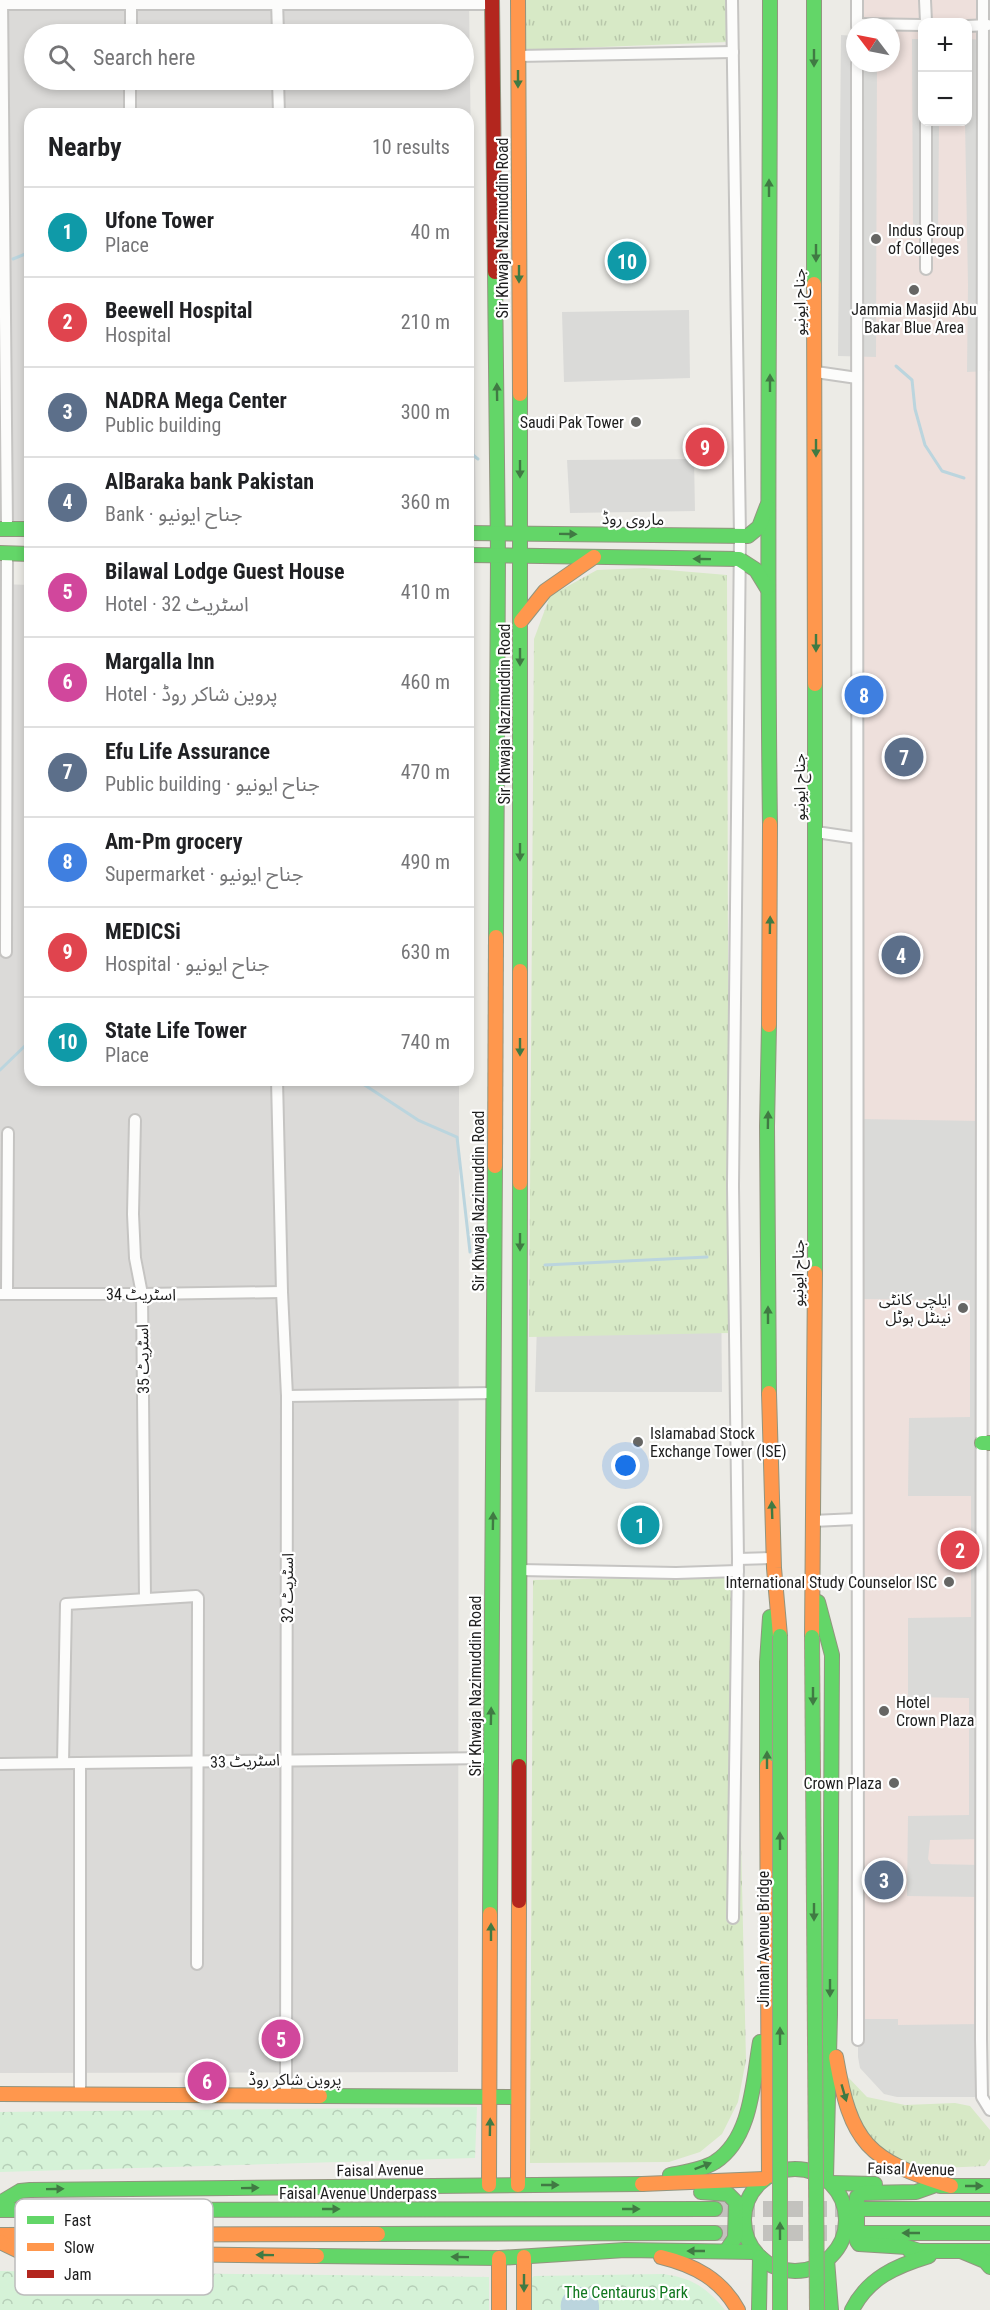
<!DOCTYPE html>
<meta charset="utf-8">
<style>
body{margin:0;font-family:"Roboto Condensed","Noto Sans Arabic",sans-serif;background:#f2f2f2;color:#202124}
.controls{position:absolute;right:18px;top:18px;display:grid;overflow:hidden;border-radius:12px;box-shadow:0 3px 9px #0003}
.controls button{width:54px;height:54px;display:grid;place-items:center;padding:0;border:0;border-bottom:2px solid #e0e0e0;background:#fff;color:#202124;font:30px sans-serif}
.compass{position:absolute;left:846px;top:18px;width:54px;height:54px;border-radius:50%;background:#fff;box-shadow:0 3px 9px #0003;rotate:302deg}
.you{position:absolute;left:626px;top:1466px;width:21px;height:21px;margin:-15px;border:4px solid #fff;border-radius:50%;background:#1a73e8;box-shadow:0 0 0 9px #1a73e833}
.badge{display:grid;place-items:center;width:39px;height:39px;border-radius:50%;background:#666664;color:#fff;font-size:20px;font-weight:700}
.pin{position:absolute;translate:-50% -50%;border:3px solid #fff;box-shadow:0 2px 6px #0006}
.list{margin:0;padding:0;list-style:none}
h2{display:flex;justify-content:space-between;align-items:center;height:78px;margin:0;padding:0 24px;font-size:26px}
h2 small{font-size:20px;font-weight:400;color:#757577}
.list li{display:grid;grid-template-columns:39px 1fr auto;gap:18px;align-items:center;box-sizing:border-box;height:90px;padding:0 24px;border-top:2px solid #e0e0e0}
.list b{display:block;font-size:22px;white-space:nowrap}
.list p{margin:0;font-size:20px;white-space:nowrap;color:#757577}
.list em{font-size:20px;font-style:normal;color:#757577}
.icon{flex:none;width:33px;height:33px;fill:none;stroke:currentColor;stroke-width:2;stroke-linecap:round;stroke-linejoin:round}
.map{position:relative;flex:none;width:990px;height:2310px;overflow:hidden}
.search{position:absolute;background:#fff;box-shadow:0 3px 9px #0003;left:24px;top:24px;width:450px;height:66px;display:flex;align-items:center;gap:15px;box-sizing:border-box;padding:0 21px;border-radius:33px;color:#757577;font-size:22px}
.panel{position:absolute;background:#fff;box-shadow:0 3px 9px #0003;left:24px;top:108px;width:450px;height:978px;border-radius:18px}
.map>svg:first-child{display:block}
.residential{fill:#dbdad8;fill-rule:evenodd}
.commercial{fill:#eee0dc;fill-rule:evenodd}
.religious{fill:#dadad8}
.grass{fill:url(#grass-tufts)}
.park{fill:url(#park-crowns)}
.water{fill:#bbd5de}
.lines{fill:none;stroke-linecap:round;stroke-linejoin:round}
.stream{stroke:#bbd5de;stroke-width:3}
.primary-tunnel{stroke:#c3c2be;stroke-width:16;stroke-dasharray:16 8;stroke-linecap:butt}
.street-casing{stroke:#c5c4c2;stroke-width:14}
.fast-casing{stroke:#92957f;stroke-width:16}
.slow-casing{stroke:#92957f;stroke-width:16}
.jam-casing{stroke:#92957f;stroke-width:16}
.street{stroke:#fcfcfb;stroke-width:10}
.fast{stroke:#63d668;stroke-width:14}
.slow{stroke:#ff974d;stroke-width:14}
.jam{stroke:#b3261e;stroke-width:14}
.fast-bridge-casing{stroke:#a19a84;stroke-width:16;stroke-linecap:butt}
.fast-bridge{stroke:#63d668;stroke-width:14}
.oneway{fill:#407a43}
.poi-dot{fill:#666664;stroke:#fff;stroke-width:2}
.labels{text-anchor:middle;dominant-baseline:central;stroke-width:4.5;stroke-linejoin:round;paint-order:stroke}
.street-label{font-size:16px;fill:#1e1e1e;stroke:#fff}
.poi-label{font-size:16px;fill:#1e1e1e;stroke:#fff;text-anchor:end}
.park-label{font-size:16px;fill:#10781f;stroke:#fff}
.key{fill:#fff;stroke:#bcbcbc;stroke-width:1.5}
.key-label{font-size:16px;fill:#1e1e1e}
</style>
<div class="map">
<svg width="990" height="2310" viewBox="0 0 990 2310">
<defs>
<pattern id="grass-tufts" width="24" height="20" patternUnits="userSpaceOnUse" patternTransform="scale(1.5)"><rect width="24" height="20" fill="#d7e9c6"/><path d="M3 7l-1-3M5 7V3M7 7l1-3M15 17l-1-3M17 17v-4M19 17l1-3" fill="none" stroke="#b8c7aa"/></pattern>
<pattern id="park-crowns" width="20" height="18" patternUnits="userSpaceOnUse" patternTransform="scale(1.5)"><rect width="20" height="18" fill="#d5f2d7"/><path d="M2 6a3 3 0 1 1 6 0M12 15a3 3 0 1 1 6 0" fill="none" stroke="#b6cfb8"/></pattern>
</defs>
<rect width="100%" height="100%" fill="#ecebe6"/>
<g class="residential">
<path d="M0,0H469L476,527H468V114H30V527H0ZM34,34H464V80H34Z"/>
<path d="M0,584L30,585V1080H459L458,2072L0,2073Z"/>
</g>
<path class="commercial" d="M858,0H983L981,2039L858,2040L857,63H891V27H857ZM922,22H968V122H922Z"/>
<g class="religious">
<path d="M841,35L855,36V63H877L876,357L838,356Z"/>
<path d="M912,39H922V122H939L938,235H913Z"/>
<path d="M968,39L988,40L986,58L990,62V371L967,372L968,285L965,122H968Z"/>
<path d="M689,310L690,378L564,382L562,312Z"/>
<path d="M694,459L695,511L570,513L567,460Z"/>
<path d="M858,1119L982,1121L981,1839L930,1840L928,1859L931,1864L981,1865V1897L907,1896L908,1816L969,1815V1698L908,1697V1618L971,1617V1496H908L909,1418L970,1417V1300L857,1299Z"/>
<path d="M721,1281L722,1392H535L538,1289Z"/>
<path d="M858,2019H898V2025L981,2024L982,2097H897L884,2094L860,2068L858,2057Z"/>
</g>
<g class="grass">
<path d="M524,0H728V42L525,50Z"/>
<path d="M644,568L727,575L729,1333L529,1337L534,639L550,596L597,570Z"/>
<path d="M735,1576L746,2060L738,2102L722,2134L700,2152L669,2162L530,2163L533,1580Z"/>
<path d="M846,2075L867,2097L905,2105L955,2103L970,2106L990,2130V2159L985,2166L919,2169L877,2153L851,2116Z"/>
</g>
<g class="park">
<path d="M477,2107L475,2158L0,2172V2112Z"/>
<path d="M0,2271L489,2277V2310H0Z"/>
<path d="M663,2274C692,2278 706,2287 725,2310H528L531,2279L534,2276Z"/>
</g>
<path class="water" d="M578,2287C592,2287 600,2296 599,2310H561C559,2298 566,2290 578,2287Z"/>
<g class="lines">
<g class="stream">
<path d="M13,259L30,252"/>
<path d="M896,366L912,380L915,409L925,445L942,471L964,478"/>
<path d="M468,451L478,459"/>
<path d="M0,1070L30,1041"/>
<path d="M357,1080L418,1120L457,1137L470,1252"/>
<path d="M545,1265L707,1257"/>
</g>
<g class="primary-tunnel">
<path d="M715,2209H864"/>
<path d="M715,2233H865"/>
</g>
<defs>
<g id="street">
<path d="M2,0L7,528"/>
<path d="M277,0L278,34"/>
<path d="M732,0L740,537L733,1186L738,1559L733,1918"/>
<path d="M857,0V27"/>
<path d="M925,0L926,22"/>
<path d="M983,0L981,2039L982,2097L990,2110"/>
<path d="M0,4H492"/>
<path d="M857,24L922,25"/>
<path d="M968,26L988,25"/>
<path d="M131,34V0"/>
<path d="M518,56L733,52"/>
<path d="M857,63L858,2040"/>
<path d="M278,80L279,114"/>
<path d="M130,114V80"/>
<path d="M926,122V269"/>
<path d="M816,372L857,378"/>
<path d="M816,832L857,838"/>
<path d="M6,952L7,553"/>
<path d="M277,1080L282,1292L287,1396L286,2096"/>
<path d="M135,1120L133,1214L135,1258L142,1294L145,1599"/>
<path d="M7,1293L8,1133"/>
<path d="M0,1294H142L282,1292"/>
<path d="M287,1396L494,1393"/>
<path d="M812,1521L857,1519"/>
<path d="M738,1559L774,1558"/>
<path d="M520,1570L676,1573L738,1571"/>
<path d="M63,1763L66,1604L196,1596L198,1598L197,1964"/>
<path d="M0,1764L490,1758"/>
<path d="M80,2095V1763"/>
</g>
<g id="fast">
<path d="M770,0C770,275 766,550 770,824"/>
<path d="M814,0V284"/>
<path d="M495,272L498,555L496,937"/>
<path d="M0,529H30"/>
<path d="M468,533L748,536L759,527L767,506"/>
<path d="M0,553L30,554"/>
<path d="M468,555L739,559L756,570L767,588"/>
<path d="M520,971V394"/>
<path d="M769,1025L767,1126L769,1393"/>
<path d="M815,1273V684"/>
<path d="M982,1443H990"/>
<path d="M818,1602L832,1655L830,2015L826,2178"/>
<path d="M519,1766L520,1183"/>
<path d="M767,1766V1662L770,1617"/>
<path d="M490,1914L495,1166"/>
<path d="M320,2096L518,2097"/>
<circle cx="795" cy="2220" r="51"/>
<path d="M670,2175C685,2172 702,2170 715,2162C752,2138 753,2081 760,2042"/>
<path d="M831,2183L875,2184"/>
<path d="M940,2186H990"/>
<path d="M701,2192L728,2194L736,2202L735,2238L726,2251"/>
<path d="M0,2203L20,2191L30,2190L642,2184"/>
<path d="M864,2209H990"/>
<path d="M0,2210L715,2209"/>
<path d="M865,2233H990"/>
<path d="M378,2234L715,2233"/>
<path d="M910,2251H990"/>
<path d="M919,2251L907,2247L859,2244L857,2241V2197L863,2193L916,2192L933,2186"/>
<path d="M961,2251L985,2261L990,2267"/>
<path d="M317,2256L499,2258L625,2250L755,2252"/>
<path d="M827,2260L831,2310"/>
<path d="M759,2310L760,2257"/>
<path d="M852,2310C868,2278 896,2266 929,2256"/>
</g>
<g id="slow">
<path d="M518,0L520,394"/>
<path d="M814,284L815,684"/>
<path d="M521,621L545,591L594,557"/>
<path d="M769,1025L770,824"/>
<path d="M495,1166L496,937"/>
<path d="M520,1183V971"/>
<path d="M769,1393L774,1568L780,1636"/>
<path d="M812,1637L815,1273"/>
<path d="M767,1766L769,2176"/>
<path d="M836,2057C851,2144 867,2160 951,2186"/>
<path d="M0,2094L320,2096"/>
<path d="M642,2184L764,2179"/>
<path d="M489,2185L490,1914"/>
<path d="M518,2185L519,1901"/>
<path d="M0,2235L378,2234"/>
<path d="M0,2242L21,2252L317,2256"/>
<path d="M524,2257V2310"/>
<path d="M661,2257C694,2265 721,2279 738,2310"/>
<path d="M499,2258V2310"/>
</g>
<g id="jam">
<path d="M492,0L495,272"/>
<path d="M519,1901V1766"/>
</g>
</defs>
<use href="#street" class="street-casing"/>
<use href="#fast" class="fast-casing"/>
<use href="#slow" class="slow-casing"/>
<use href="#jam" class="jam-casing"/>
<use href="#street" class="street"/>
<use href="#fast" class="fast"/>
<use href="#slow" class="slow"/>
<use href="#jam" class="jam"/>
<defs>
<g id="fast-bridge">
<path d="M780,1636V2310"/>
<path d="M812,1637L817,2310"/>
</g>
</defs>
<use href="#fast-bridge" class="fast-bridge-casing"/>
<use href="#fast-bridge" class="fast-bridge"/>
</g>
<defs><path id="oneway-solid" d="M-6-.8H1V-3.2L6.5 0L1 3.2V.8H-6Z" transform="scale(1.5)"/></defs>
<g class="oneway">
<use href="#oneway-solid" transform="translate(814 58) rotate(90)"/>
<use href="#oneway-solid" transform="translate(518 79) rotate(90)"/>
<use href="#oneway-solid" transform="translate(769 188) rotate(-90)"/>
<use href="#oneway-solid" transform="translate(816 253) rotate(90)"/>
<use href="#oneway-solid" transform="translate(519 274) rotate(90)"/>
<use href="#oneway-solid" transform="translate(770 383) rotate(-90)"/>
<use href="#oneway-solid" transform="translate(497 392) rotate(-91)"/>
<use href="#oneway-solid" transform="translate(816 448) rotate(90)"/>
<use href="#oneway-solid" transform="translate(520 469) rotate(90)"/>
<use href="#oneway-solid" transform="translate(568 534) rotate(1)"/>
<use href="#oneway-solid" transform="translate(702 559) rotate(-179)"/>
<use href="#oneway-solid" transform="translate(816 643) rotate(90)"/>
<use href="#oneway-solid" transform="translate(520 657) rotate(90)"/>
<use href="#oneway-solid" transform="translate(520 852) rotate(90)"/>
<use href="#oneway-solid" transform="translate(770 925) rotate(-89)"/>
<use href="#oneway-solid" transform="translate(520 1047) rotate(90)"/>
<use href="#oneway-solid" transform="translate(768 1120) rotate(-89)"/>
<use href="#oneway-solid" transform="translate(520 1242) rotate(90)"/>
<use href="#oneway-solid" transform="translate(768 1315) rotate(-90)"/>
<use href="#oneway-solid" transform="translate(772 1510) rotate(-92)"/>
<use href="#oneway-solid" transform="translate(493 1521) rotate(-89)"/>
<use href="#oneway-solid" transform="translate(813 1696) rotate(90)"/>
<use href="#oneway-solid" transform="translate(491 1716) rotate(-89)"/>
<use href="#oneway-solid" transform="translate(767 1760) rotate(-90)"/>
<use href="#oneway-solid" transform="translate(780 1841) rotate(-90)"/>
<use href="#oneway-solid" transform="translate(814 1912) rotate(90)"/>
<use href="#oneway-solid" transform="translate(491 1932) rotate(-90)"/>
<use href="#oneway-solid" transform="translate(830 1988) rotate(90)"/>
<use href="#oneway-solid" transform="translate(780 2036) rotate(-90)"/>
<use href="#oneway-solid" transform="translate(844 2093) rotate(74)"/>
<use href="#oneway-solid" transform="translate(490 2127) rotate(-89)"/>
<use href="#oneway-solid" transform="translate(703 2166) rotate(-21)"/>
<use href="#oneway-solid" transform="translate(550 2185)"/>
<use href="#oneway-solid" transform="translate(974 2186)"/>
<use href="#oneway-solid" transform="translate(250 2188) rotate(-1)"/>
<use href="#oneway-solid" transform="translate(55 2189) rotate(-1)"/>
<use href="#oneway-solid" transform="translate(331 2209)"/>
<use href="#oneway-solid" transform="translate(631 2209)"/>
<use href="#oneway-solid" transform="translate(780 2231) rotate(-90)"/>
<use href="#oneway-solid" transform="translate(911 2233) rotate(180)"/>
<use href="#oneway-solid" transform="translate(696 2251) rotate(-180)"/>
<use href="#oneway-solid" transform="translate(265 2255) rotate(-179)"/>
<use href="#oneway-solid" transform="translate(460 2257) rotate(-179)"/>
<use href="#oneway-solid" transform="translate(524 2283) rotate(90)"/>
</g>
<g class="poi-dot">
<circle cx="876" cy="239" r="6"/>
<circle cx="914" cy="290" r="6"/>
<circle cx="636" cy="422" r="6"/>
<circle cx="963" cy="1308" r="6"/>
<circle cx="638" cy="1442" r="6"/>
<circle cx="949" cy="1582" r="6"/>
<circle cx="884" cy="1711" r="6"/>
<circle cx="894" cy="1783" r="6"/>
</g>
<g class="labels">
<g class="street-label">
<text transform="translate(502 228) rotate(-90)">Sir Khwaja Nazimuddin Road</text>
<text transform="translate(799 302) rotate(-90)">جناح ایونیو</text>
<text transform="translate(633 519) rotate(1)">ماروی روڈ</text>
<text transform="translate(504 714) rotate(-90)">Sir Khwaja Nazimuddin Road</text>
<text transform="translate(799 787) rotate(-90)">جناح ایونیو</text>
<text transform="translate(478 1201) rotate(-90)">Sir Khwaja Nazimuddin Road</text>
<text transform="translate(798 1273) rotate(-89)">جناح ایونیو</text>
<text x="141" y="1294">اسٹریٹ 34</text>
<text transform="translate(143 1359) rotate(-91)">اسٹریٹ 35</text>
<text transform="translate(287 1588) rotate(-90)">اسٹریٹ 32</text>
<text transform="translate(475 1686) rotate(-90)">Sir Khwaja Nazimuddin Road</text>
<text transform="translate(245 1761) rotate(-2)">اسٹریٹ 33</text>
<text transform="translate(763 1939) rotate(-90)">Jinnah Avenue Bridge</text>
<text x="295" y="2079">پروین شاکر روڈ</text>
<text transform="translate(911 2169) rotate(1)">Faisal Avenue</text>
<text transform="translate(380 2170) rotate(-1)">Faisal Avenue</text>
<text x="358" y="2193">Faisal Avenue Underpass</text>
</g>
<g class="poi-label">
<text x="888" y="230" text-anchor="start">Indus Group<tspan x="888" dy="18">of Colleges</tspan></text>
<text x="914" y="309" text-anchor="middle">Jammia Masjid Abu<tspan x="914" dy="18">Bakar Blue Area</tspan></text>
<text x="624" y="422">Saudi Pak Tower</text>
<text x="951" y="1299">ایلچی کانٹی<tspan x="951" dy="18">نینٹل ہوٹل</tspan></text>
<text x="650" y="1433" text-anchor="start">Islamabad Stock<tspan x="650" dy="18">Exchange Tower (ISE)</tspan></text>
<text x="937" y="1582">International Study Counselor ISC</text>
<text x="896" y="1702" text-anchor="start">Hotel<tspan x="896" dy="18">Crown Plaza</tspan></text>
<text x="882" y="1783">Crown Plaza</text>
</g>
<g class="park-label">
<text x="626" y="2292">The Centaurus Park</text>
</g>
</g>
<rect x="15" y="2199" width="198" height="96" rx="9" class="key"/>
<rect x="27" y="2216" width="27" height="8" fill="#63d668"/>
<rect x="27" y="2243" width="27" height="8" fill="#ff974d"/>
<rect x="27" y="2270" width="27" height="8" fill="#b3261e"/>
<g class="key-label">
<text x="64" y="2226">Fast</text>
<text x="64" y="2253">Slow</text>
<text x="64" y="2280">Jam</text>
</g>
</svg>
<div class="controls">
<button>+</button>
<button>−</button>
</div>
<svg class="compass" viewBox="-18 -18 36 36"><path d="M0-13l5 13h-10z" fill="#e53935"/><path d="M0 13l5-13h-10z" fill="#757577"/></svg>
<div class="you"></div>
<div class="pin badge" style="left:640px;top:1525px;background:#0f9aa8">1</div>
<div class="pin badge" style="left:960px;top:1550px;background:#e0444e">2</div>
<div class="pin badge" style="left:884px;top:1880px;background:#5c6f8a">3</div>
<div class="pin badge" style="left:901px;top:955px;background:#5c6f8a">4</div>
<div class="pin badge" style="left:281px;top:2039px;background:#d1479c">5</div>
<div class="pin badge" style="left:207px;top:2081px;background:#d1479c">6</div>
<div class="pin badge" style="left:904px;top:757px;background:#5c6f8a">7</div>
<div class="pin badge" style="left:864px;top:695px;background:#3f7fe0">8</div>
<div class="pin badge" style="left:705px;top:447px;background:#e0444e">9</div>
<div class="pin badge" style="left:627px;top:261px;background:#0f9aa8">10</div>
<div class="search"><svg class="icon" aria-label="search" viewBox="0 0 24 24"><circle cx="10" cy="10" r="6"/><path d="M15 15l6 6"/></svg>Search here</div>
<section class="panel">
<h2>Nearby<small>10 results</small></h2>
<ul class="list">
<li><span class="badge" style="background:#0f9aa8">1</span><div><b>Ufone Tower</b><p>Place</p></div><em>40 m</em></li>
<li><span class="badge" style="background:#e0444e">2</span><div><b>Beewell Hospital</b><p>Hospital</p></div><em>210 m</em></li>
<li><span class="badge" style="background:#5c6f8a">3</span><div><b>NADRA Mega Center</b><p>Public building</p></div><em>300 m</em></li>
<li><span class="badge" style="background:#5c6f8a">4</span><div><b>AlBaraka bank Pakistan</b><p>Bank · جناح ایونیو</p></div><em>360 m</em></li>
<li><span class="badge" style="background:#d1479c">5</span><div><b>Bilawal Lodge Guest House</b><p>Hotel · اسٹریٹ 32</p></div><em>410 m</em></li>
<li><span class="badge" style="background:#d1479c">6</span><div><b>Margalla Inn</b><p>Hotel · پروین شاکر روڈ</p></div><em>460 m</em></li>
<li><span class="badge" style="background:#5c6f8a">7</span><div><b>Efu Life Assurance</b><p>Public building · جناح ایونیو</p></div><em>470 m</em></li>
<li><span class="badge" style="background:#3f7fe0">8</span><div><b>Am-Pm grocery</b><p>Supermarket · جناح ایونیو</p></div><em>490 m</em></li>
<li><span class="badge" style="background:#e0444e">9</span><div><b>MEDICSi</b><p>Hospital · جناح ایونیو</p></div><em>630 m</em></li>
<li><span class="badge" style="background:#0f9aa8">10</span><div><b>State Life Tower</b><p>Place</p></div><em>740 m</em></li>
</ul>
</section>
</div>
